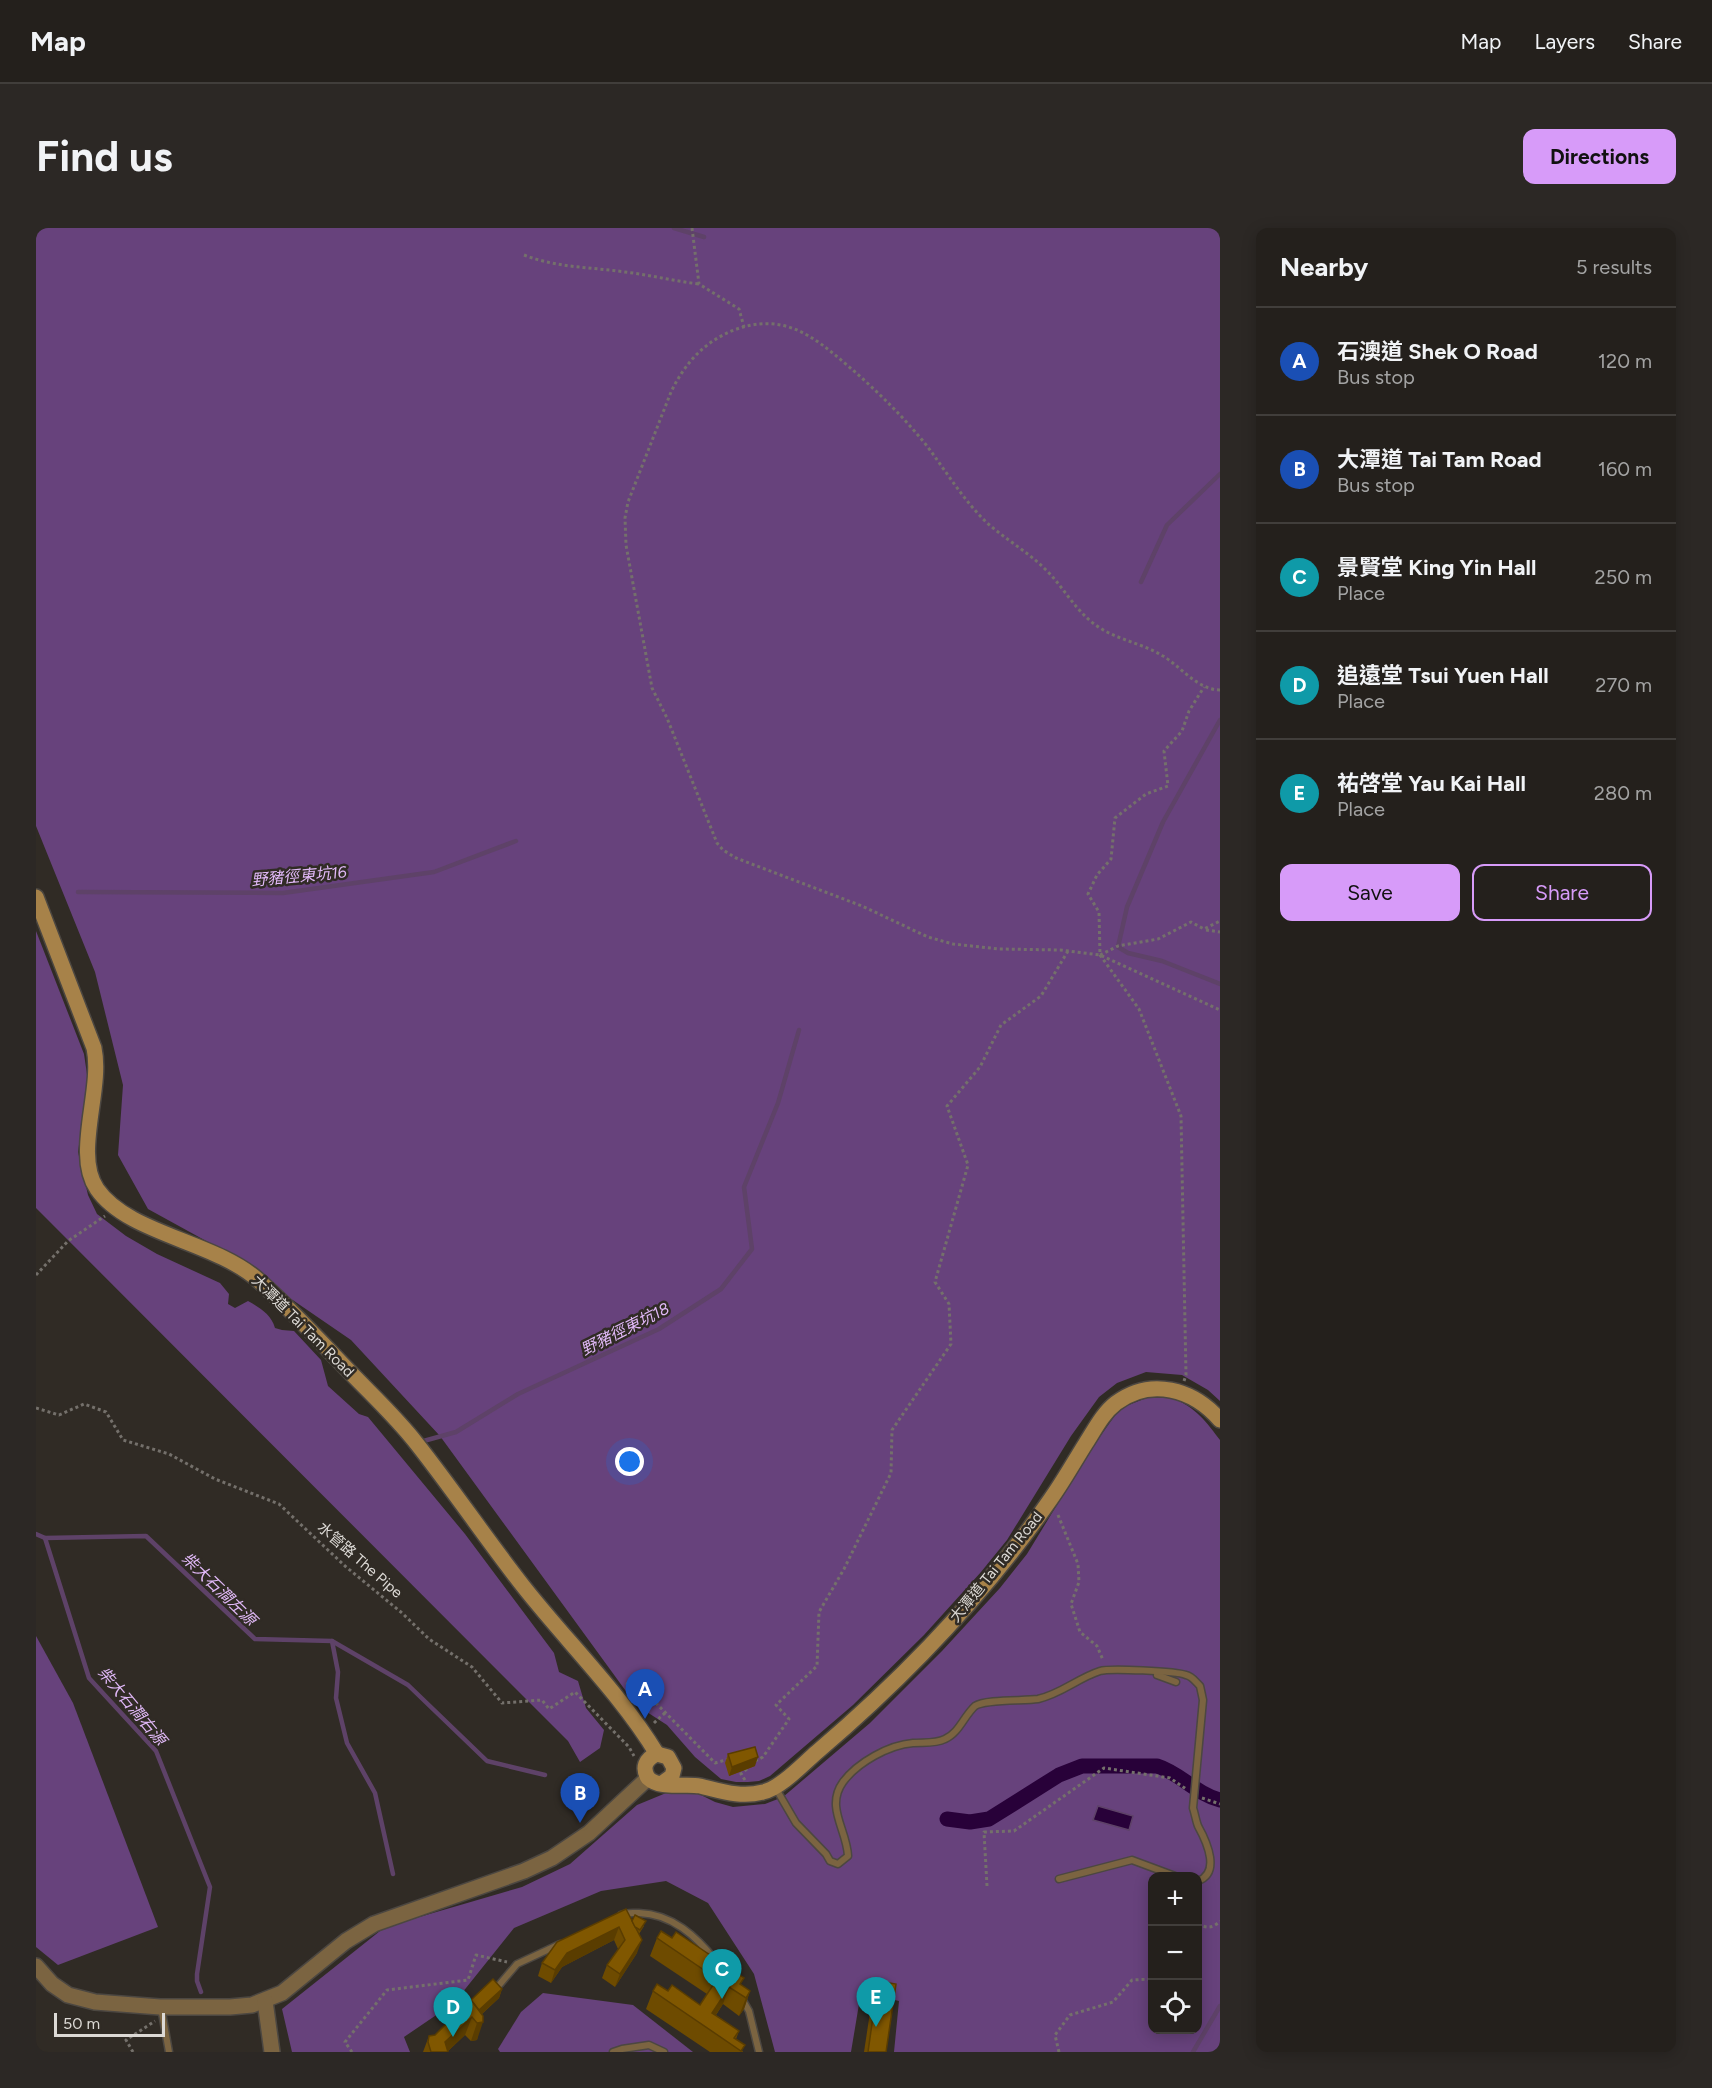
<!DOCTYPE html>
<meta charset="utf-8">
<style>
body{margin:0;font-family:Figtree,"Noto Sans TC",sans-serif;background:#2c2825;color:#f1f3f6}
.controls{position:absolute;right:18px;bottom:18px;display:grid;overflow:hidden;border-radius:12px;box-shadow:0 3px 15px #0003}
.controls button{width:54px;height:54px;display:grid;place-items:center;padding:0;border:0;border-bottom:2px solid #413e3b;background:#24201c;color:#f1f3f6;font:30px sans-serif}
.scale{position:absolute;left:18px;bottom:15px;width:111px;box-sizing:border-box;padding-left:6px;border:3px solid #dcd9d5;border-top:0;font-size:16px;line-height:21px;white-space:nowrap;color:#dcd9d5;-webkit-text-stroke:4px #302b25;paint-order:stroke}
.you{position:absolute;left:594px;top:1234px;width:21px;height:21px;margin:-15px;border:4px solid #fff;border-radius:50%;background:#1a73e8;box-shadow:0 0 0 9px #1a73e833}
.badge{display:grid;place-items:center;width:39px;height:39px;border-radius:50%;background:#d79bf9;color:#fff;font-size:20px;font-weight:700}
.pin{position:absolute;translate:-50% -50px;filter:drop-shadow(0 2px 3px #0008)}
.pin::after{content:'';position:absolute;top:32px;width:21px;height:18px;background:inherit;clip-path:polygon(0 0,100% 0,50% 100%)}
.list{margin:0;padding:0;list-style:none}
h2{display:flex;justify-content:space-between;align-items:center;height:78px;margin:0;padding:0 24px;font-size:26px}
h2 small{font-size:20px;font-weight:400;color:#a3a3a3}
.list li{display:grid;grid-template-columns:39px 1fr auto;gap:18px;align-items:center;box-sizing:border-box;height:108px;padding:0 24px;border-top:2px solid #413e3b}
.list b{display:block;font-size:22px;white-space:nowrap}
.list p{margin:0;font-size:20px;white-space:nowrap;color:#a3a3a3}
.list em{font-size:20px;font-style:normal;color:#a3a3a3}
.actions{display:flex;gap:12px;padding:18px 24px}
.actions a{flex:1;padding:14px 0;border:2px solid #d79bf9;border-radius:12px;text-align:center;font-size:21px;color:#d79bf9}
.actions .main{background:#d79bf9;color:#111}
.icon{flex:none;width:33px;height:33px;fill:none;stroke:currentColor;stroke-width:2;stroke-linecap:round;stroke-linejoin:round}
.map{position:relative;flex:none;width:1184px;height:1824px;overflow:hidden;border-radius:12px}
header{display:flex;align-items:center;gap:36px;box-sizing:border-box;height:84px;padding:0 30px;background:#24201c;border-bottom:2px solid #413e3b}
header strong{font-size:28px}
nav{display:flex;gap:33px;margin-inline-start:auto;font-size:21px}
.intro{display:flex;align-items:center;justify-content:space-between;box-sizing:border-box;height:144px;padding:0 36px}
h1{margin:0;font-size:42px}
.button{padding:15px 27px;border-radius:12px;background:#d79bf9;color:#111;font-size:21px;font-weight:700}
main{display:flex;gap:36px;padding:0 36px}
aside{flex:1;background:#24201c;border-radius:12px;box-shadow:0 3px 15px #0003}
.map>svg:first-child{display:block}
.green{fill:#67427c;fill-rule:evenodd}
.water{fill:#280139;stroke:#5e4268;stroke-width:1.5}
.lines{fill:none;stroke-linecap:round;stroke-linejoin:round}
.stream{stroke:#5e4268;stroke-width:4.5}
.canal{stroke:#280139;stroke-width:15}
.service-casing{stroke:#4c4741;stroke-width:9}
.tertiary-casing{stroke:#4c4741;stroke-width:18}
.secondary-casing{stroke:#4c4741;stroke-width:18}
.path{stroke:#74706b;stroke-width:3;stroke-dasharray:3 3;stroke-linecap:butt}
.service{stroke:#7b6441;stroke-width:6}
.tertiary{stroke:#7b6441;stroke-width:15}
.secondary{stroke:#a78249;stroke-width:15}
.wall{fill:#6e4b00}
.shaded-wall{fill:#5a3d00}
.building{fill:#805700;stroke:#5a3d00;stroke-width:1.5}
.labels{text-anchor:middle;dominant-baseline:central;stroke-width:5;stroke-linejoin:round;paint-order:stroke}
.street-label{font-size:15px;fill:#dcd9d5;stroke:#302b25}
.water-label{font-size:16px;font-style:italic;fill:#e0b8f7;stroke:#302b25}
</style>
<header>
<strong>Map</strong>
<nav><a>Map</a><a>Layers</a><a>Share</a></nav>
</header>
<div class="intro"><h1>Find us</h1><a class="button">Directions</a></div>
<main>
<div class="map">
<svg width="1184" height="1824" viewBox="0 0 1184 1824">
<rect width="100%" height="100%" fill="#302b25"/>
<g class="green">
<path d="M0,0H1184V1173L1172,1162L1146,1147L1110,1144L1081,1155L1063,1169L1035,1208L971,1312L945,1344L888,1407L817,1477L734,1548L723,1553L712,1554H700L685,1551L659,1529L631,1497L600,1477L404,1208L315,1112L172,1014L112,981L82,927L87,857L59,744L0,598Z"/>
<path d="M0,703L48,826L52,853L42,924L52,967L61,986L90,1008L121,1026L184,1055L193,1066L192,1076L199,1080L212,1073C224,1080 235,1086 239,1100L246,1102L258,1103L285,1132L292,1158L323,1186L332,1189L429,1306L518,1425L523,1444L542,1453L550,1480L568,1502L564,1520L544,1534L532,1513L0,980Z"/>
<path d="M1113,1169C1121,1170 1130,1169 1137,1171C1158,1177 1172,1196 1184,1212V1824H858L863,1773L825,1764L815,1824H739L718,1746L672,1675L630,1653L565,1663L478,1700L418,1775L368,1809L374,1824H256L246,1781L349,1699L486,1659L534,1636L601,1577L647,1558L679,1574L697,1579L729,1576L747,1569L834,1495L906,1423L964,1360L991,1326L1055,1221L1080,1186L1090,1178ZM1116,1648H1162V1802H1116Z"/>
<path d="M0,1408L37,1475L122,1699L22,1737L0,1719Z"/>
<path d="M507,1765L597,1777L657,1824H464L462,1821L485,1784Z"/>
</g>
<path class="water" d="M1062,1578L1097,1588L1093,1602L1057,1592Z"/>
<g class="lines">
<g class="stream">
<path d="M638,0L668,9"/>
<path d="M1105,354L1131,297L1184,246"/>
<path d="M1184,492L1127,594L1091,679L1082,719L1092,725L1126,733L1184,756"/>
<path d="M42,664L247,665L398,644L480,613"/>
<path d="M384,1214L420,1204L482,1166L623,1101L685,1061L716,1021L708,959L742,875L763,802"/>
<path d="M0,1306L9,1310L110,1308L219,1411L296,1413L372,1457L451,1533L509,1547"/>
<path d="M9,1310L53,1450L120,1523L174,1659L161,1746V1753L165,1764"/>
<path d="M296,1413L302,1444L300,1470L311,1515L339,1565L357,1646"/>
<path d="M1157,1824L1184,1778"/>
</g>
<path class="canal" d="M911,1591L934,1594L953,1591L1023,1547L1046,1538H1121C1144,1545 1160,1566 1184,1572"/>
<defs>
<g id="service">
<path d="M1121,1447L1140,1454"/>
<path d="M739,1559L760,1595L790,1626L794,1633L802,1636L812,1628C811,1602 789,1579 807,1554C822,1534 853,1517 877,1515C887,1514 899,1516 909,1511C923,1505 928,1488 939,1478C949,1471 988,1473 1002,1471C1025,1466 1042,1450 1064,1443C1073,1440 1140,1443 1150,1447C1156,1448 1160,1454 1164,1458L1167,1472L1157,1580C1159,1586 1160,1593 1162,1598C1172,1616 1184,1645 1162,1653"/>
<path d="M1023,1651L1096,1632L1139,1648"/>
<path d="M585,1687C591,1684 596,1685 603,1685C636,1686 660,1708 680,1733"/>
<path d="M464,1756L481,1736L524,1716"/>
<path d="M706,1771L713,1783L723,1824"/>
<path d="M125,1779L133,1824"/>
<path d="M577,1824L586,1821L613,1817L628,1824"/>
</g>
<g id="tertiary">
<path d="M0,1738L16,1756L32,1767L59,1774L124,1779H194L216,1777L246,1765L310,1713L338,1696L488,1643L516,1630L553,1605L612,1550"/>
<path d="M229,1773L236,1824"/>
</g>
<g id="secondary">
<path d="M0,669L58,820C67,862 37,926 61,961C92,1006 178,1013 222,1052C254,1080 283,1112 313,1143C336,1167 361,1190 381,1216C418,1263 451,1312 487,1358C531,1414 584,1465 621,1526"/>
<path d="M625,1556L636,1548L638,1540L632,1529L621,1526C609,1531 606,1540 612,1550C625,1562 648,1555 664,1558C685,1563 705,1570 727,1564C745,1560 767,1536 781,1524C868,1450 948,1367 1014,1272C1027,1254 1038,1234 1050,1215C1059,1201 1067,1185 1080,1175C1115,1149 1157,1161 1184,1192"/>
</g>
</defs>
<use href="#service" class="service-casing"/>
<use href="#tertiary" class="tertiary-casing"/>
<use href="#secondary" class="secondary-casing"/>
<g class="path">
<path d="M656,0L663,56L703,81L708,99"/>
<path d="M488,27C521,40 555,39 589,44C614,47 638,53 663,56"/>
<path d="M1184,462C1162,462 1144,438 1127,428C1106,415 1081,412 1061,398C1039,383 1028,359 1009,341C990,322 965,309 946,290C925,268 909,242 891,218C867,188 840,162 811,137C776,107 747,84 698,102C668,114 649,135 635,164L592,274L589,290L590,317L616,460L631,490L681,615L687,622L700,630L826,678L892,709L917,716L963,721L1024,722L1064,727L1184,782"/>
<path d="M1170,702L1184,704"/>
<path d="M1064,727L1082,718L1122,711L1155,694L1168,701L1184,693"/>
<path d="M0,1047L32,1013L69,988"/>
<path d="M1148,1153L1150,1147L1145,888L1103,781L1064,727L1063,684L1052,666L1061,647L1075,631L1079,590L1110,566L1132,558L1128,523L1146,503L1153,483L1168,459"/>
<path d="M0,1180L23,1187L48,1176L70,1184L87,1212L133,1226L179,1251L243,1276L309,1338L366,1385L393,1411L436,1439L466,1475L506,1472L513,1481L539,1464L593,1519L598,1528"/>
<path d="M1022,1287L1042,1336L1043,1354L1035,1376L1044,1404L1061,1418L1067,1432"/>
<path d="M590,1455L614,1469L679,1535L693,1531"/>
<path d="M618,1495L630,1484"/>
<path d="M719,1533L727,1529L753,1491L740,1477L781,1438L783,1384L808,1341L855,1245L856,1202L915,1116L913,1076L899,1054L932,937L911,878L944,839L965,797L1005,768L1032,723"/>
<path d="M709,1552L705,1546L712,1540"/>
<path d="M1166,1570L1184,1576"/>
<path d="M951,1658L948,1604L978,1603L1068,1540L1134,1550L1150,1561"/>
<path d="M1162,1696C1171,1700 1176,1701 1184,1693"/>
<path d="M97,1824L90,1812L119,1793"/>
<path d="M316,1824L309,1814L351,1762L432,1752L440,1727L471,1734"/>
<path d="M1023,1824L1019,1807L1034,1787L1077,1774L1096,1752L1116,1751"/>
</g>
<use href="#service" class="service"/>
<use href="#tertiary" class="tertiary"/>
<use href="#secondary" class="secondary"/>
</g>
<g class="wall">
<path d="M692,1526L719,1538L693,1548L689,1535Z"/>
<path d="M596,1693L608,1698L603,1706L601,1725L579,1759L566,1750L571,1737L582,1721L578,1712L526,1739L515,1755L502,1748L506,1735Z"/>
<path d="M621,1710L706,1757L714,1763L708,1781L703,1788L687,1776L680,1787L703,1803L700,1811L707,1824H674L610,1781L617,1763L664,1777L671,1766L614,1728Z"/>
<path d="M842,1753L850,1824H828L836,1771Z"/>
<path d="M466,1761L463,1770L446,1786L441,1812L435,1813L429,1807L412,1823V1824H387L393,1808L399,1807L435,1772Z"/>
</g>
<g class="shaded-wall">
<path d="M722,1529L719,1538L693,1548L696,1539Z"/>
<path d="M583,1699L578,1712L526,1739L515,1755L519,1742L531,1725Z"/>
<path d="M606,1712L601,1725L579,1759L584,1746Z"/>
<path d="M693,1759L687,1776L671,1800L676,1785Z"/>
<path d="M466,1761L463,1770L439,1792L440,1785Z"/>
<path d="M714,1763L708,1781L703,1788L710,1770Z"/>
<path d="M436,1789L429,1807L411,1824L409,1814Z"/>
<path d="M447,1794L441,1812L435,1813L441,1795Z"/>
</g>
<g class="building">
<path d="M719,1519L722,1529L696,1539L692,1526Z"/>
<path d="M590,1681L606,1712L584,1746L571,1737L589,1712L583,1699L531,1725L519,1742L506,1735L521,1714Z"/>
<path d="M599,1687L610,1693L604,1702L599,1699L596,1693Z"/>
<path d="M625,1703L636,1710L640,1704L708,1750L704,1756L714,1763L710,1770L693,1759L676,1785L703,1803L698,1810L709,1817L705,1823L617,1763L621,1756L632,1763L636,1757L664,1777L681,1751L621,1710Z"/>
<path d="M457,1751L466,1761L443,1782L435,1772Z"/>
<path d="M842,1753L860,1756L850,1824H832Z"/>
<path d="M435,1772L447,1788V1794L441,1795L436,1789L409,1814L412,1824H395L392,1814L393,1808L399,1807L427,1779L429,1773Z"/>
</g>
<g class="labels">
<g class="street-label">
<text transform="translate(267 1098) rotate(45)">大潭道 Tai Tam Road</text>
<text transform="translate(324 1332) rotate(41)">水管路 The Pipe</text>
<text transform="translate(960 1339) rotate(-51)">大潭道 Tai Tam Road</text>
</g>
<g class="water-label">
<text transform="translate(263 648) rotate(-5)">野豬徑東坑16</text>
<text transform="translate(589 1101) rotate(-27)">野豬徑東坑18</text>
<text transform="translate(183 1361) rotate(44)">柴大石澗左源</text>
<text transform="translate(96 1478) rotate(50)">柴大石澗右源</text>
</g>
</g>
</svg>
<div class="controls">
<button>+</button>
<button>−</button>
<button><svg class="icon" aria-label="locate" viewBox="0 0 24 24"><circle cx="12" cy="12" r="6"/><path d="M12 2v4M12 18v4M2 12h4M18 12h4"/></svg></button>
</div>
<div class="scale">50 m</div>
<div class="you"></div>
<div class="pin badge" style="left:609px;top:1491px;background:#1a4fb4">A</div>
<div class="pin badge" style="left:544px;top:1595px;background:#1a4fb4">B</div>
<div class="pin badge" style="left:686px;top:1771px;background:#0f9aa8">C</div>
<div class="pin badge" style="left:417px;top:1809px;background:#0f9aa8">D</div>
<div class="pin badge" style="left:840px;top:1799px;background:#0f9aa8">E</div>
</div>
<aside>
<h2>Nearby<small>5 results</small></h2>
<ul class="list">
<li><span class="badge" style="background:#1a4fb4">A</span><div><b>石澳道 Shek O Road</b><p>Bus stop</p></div><em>120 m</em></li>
<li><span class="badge" style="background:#1a4fb4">B</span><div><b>大潭道 Tai Tam Road</b><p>Bus stop</p></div><em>160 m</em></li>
<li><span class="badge" style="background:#0f9aa8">C</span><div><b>景賢堂 King Yin Hall</b><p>Place</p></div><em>250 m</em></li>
<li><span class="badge" style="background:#0f9aa8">D</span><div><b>追遠堂 Tsui Yuen Hall</b><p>Place</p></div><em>270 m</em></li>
<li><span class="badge" style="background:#0f9aa8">E</span><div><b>祐啓堂 Yau Kai Hall</b><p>Place</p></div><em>280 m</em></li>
</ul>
<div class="actions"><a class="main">Save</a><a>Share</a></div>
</aside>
</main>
